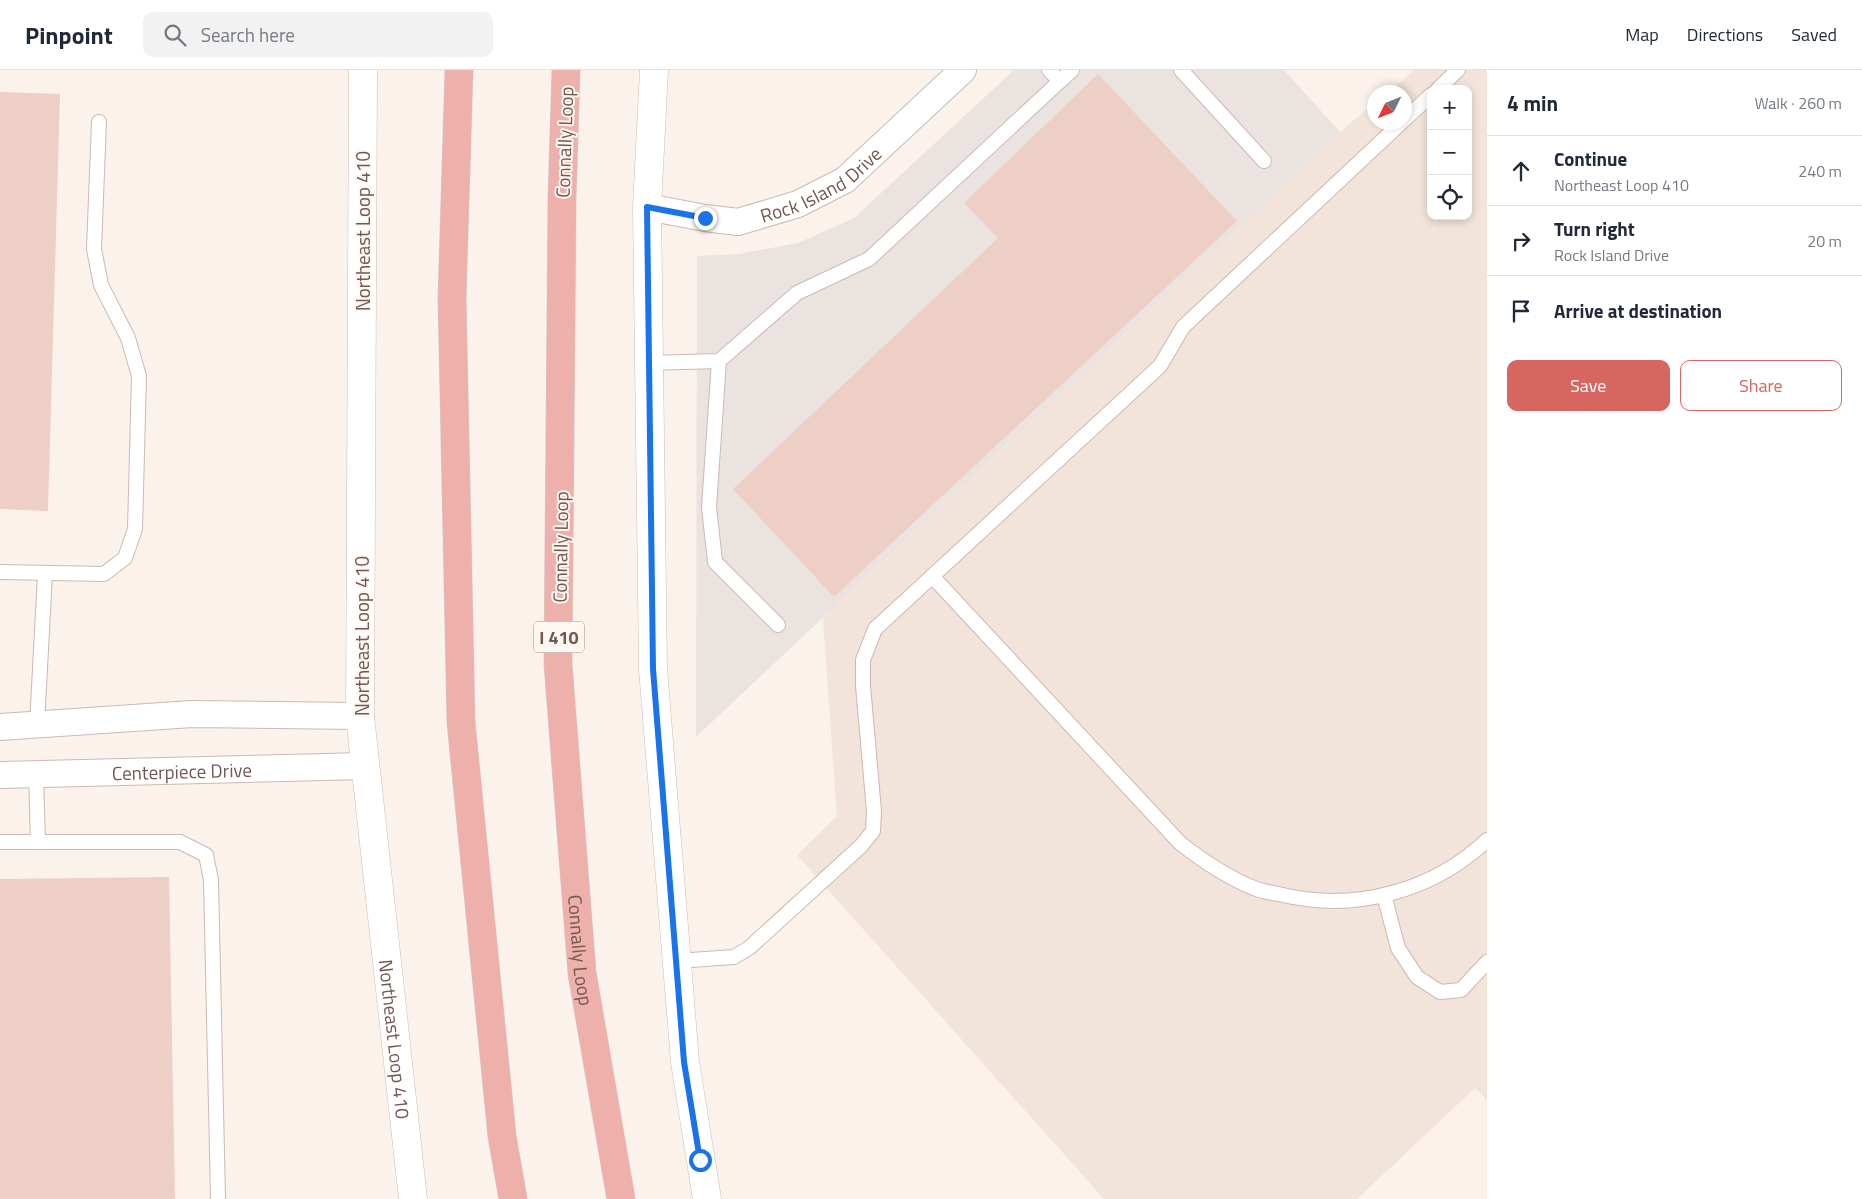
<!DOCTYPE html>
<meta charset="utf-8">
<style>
body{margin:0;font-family:"Titillium Web",sans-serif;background:#f2f2f3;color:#1f2937}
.controls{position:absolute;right:15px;top:15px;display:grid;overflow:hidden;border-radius:10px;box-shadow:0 2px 8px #0003}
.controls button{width:45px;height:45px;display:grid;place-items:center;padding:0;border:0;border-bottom:1px solid #e0e1e3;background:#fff;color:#1f2937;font:25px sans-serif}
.compass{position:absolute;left:1367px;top:15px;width:45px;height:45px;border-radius:50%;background:#fff;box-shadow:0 2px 8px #0003;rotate:227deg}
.stop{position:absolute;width:15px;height:15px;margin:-11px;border:4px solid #1a73e8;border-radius:50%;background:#fff}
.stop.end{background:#1a73e8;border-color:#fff;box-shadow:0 1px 5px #0008}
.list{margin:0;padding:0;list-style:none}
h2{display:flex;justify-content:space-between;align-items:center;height:65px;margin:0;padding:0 20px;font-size:21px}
h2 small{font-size:16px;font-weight:400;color:#747a83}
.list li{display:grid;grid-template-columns:32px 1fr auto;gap:15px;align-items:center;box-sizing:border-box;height:70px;padding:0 20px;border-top:1px solid #e0e1e3}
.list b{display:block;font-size:19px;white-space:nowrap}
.list p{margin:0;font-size:16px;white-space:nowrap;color:#747a83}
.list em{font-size:16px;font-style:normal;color:#747a83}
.actions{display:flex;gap:10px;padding:15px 20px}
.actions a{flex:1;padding:11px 0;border:1px solid #d6665f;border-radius:10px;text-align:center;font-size:18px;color:#d6665f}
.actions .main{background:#d6665f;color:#fff}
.icon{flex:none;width:28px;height:28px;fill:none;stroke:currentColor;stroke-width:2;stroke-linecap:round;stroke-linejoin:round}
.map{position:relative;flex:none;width:1487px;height:1129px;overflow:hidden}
header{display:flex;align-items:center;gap:30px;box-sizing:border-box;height:70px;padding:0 25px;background:#fff;border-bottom:1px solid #e0e1e3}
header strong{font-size:24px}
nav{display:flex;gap:28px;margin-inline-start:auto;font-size:18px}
.search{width:350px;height:45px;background:#f2f2f3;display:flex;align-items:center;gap:12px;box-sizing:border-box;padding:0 18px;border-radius:10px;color:#747a83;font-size:19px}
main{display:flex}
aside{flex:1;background:#fff}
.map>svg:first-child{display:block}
.residential{fill:#f2e3db;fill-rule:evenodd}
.industrial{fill:#ebe3e0}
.building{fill:#edcfc6}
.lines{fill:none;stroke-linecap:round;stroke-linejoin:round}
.lane-casing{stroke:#ccb9b2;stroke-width:16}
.street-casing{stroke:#ccb9b2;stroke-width:28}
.secondary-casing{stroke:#d0bbb3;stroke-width:29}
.highway-casing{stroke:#d8d0ce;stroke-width:29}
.lane{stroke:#fff;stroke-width:14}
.street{stroke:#fff;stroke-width:26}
.secondary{stroke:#fff;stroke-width:28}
.highway{stroke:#edb0aa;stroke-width:28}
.route{stroke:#1a73e8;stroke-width:6}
.labels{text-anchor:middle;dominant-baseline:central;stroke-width:4;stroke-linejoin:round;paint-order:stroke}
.shield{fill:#fdf7f2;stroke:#9c8781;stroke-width:1}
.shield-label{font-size:18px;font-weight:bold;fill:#735751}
.street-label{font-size:19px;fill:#735751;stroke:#fdf7f2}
</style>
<header>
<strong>Pinpoint</strong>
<div class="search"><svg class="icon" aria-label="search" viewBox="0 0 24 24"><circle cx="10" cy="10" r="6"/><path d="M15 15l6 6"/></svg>Search here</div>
<nav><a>Map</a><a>Directions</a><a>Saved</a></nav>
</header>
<main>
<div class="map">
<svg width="1487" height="1129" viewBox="0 0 1487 1129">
<rect width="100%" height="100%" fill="#fbf2ec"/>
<path class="residential" d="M1415,0H1487V1030L1475,1018L1357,1129H1104L797,785L837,746L823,548L1340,62L1374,33V52H1404V22H1388ZM1431,19H1468V146H1431Z"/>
<path class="industrial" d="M1014,0H1284L1340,62L696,667L697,186L739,184L798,173L854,148Z"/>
<g class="building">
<path d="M1098,4L1237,151L834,527L733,419L998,168L964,133Z"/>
<path d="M0,22L60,24L48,441L0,439Z"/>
<path d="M169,807L175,1129H0V809Z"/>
</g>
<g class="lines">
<defs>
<g id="lane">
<path d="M1181,0L1264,91"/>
<path d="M1060,11L1072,0"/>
<path d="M1438,19L1458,0"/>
<path d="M1404,50L1431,25"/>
<path d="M719,291L709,437L715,492L778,555"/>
<path d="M649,293L719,291L797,223L869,189L1060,11L1049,0"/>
<path d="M0,502L104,504L125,488L135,459L139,306L128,268L101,215L94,179L99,52"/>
<path d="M932,506L1180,773C1203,791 1226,807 1254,818C1263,822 1274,823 1283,825C1356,842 1433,821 1487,770"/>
<path d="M37,655L45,504"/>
<path d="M36,704L38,772"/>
<path d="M0,772H180L206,785L211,810L218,1129"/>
<path d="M1384,825L1398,878L1417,907L1440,922L1461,920L1487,892"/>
<path d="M677,891L734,887L749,878L861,776L873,761L874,741L863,616V590L875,559L1160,296L1183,257L1402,52"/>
</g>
<g id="street">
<path id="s1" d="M647,137L705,148L738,152L798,134L845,110L963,0"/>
<path d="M0,657L192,644L360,646"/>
<path id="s2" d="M0,705L365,696"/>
</g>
<g id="secondary">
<path id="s3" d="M363,0L360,646L413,1129"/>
<path d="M654,0L647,137L653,599L685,992L707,1129"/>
</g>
<g id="highway">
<path d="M459,0L452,228L461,652L502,1066L513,1129"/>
<path id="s4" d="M566,0L562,129L558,594L582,903L621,1129"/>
</g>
</defs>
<use href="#lane" class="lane-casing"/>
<use href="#street" class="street-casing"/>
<use href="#secondary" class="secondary-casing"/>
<use href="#highway" class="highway-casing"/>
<use href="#lane" class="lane"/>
<use href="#street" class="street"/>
<use href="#secondary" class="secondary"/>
<use href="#highway" class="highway"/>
</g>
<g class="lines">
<path class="route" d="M700,1090L684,992L653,599L647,137L705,148"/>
</g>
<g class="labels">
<rect class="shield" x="534" y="551.5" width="50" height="31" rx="4"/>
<g class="shield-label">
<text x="559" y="567">I 410</text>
</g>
<g class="street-label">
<text transform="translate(564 72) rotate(-88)">Connally Loop</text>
<text stroke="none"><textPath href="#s1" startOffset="184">Rock Island Drive</textPath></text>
<text transform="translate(362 161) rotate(-90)">Northeast Loop 410</text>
<text transform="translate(560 477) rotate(-89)">Connally Loop</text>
<text transform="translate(361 566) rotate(-90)">Northeast Loop 410</text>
<text stroke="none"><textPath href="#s2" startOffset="182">Centerpiece Drive</textPath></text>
<text stroke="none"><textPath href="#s4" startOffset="881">Connally Loop</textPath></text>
<text stroke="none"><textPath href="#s3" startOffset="971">Northeast Loop 410</textPath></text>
</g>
</g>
</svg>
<div class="controls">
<button>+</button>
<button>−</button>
<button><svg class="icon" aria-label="locate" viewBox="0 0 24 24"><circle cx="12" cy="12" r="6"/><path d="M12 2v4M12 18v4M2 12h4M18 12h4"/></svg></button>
</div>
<svg class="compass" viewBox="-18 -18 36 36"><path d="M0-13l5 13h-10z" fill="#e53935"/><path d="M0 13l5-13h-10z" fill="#747a83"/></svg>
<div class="stop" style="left:700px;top:1090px"></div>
<div class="stop end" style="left:705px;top:148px"></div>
</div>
<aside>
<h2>4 min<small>Walk · 260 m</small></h2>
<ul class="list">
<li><svg class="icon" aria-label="ahead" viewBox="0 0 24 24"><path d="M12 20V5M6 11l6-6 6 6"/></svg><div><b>Continue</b><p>Northeast Loop 410</p></div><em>240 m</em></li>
<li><svg class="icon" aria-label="right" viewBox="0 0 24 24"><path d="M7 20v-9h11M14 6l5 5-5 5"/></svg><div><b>Turn right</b><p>Rock Island Drive</p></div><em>20 m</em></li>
<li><svg class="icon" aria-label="arrive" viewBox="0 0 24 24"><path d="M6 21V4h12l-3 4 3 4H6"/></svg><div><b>Arrive at destination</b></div></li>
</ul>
<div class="actions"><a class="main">Save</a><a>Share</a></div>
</aside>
</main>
